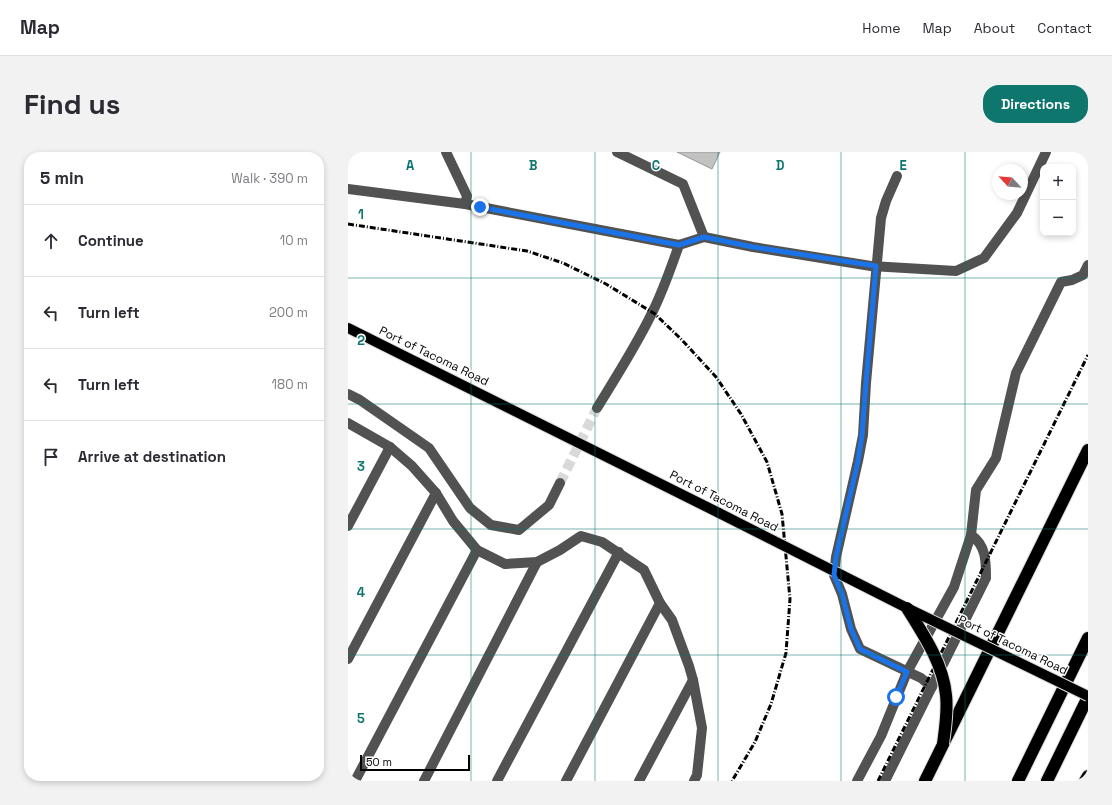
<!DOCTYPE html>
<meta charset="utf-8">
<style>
body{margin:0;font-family:"Space Grotesk",sans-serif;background:#f2f2f3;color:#2b2b33}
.controls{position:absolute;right:12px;top:12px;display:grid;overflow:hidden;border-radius:8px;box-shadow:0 2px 6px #0003}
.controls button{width:36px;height:36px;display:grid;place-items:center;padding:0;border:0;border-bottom:1px solid #e1e1e2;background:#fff;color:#2b2b33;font:20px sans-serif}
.compass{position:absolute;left:644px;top:12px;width:36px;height:36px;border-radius:50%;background:#fff;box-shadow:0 2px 6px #0003;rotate:296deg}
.scale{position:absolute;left:12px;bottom:10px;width:110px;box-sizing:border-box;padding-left:4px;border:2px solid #000;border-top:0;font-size:11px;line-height:14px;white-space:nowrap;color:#000;-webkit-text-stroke:3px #fff;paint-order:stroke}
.stop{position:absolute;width:12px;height:12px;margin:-9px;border:3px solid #1a73e8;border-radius:50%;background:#fff}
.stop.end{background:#1a73e8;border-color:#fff;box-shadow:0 1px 4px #0008}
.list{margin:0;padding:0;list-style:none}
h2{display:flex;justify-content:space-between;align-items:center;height:52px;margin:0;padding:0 16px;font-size:17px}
h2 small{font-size:13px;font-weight:400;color:#7c7c81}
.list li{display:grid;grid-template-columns:26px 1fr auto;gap:12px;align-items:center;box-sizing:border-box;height:72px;padding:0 16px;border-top:1px solid #e1e1e2}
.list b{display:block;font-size:15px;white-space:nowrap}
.list em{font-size:13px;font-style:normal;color:#7c7c81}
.icon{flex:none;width:22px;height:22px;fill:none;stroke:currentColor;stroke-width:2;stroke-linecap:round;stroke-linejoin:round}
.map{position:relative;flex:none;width:740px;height:629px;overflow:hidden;border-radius:16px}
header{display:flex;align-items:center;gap:24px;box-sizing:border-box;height:56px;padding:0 20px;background:#fff;border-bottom:1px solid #e1e1e2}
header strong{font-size:19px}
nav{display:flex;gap:22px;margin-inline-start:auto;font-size:14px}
.intro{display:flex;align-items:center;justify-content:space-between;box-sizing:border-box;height:96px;padding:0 24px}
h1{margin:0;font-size:28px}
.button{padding:10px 18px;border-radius:16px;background:#0f766e;color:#fff;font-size:14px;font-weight:700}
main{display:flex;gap:24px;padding:0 24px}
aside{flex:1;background:#fff;border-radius:16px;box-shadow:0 2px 6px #0003}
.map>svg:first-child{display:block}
.building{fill:#c2c2c2;stroke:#969696}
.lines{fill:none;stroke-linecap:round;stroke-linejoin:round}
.minor-tunnel{stroke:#d9d9d9;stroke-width:10;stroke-dasharray:10 5;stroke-linecap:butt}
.major-casing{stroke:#dbdbdb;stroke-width:12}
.highway-casing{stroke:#dbdbdb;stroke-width:14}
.minor{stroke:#525252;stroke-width:10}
.major{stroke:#000;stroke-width:10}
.highway{stroke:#000;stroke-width:12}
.rail{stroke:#000;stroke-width:3;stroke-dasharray:6 2 1 2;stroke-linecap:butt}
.major-bridge-casing{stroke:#dbdbdb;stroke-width:12;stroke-linecap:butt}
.highway-bridge-casing{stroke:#dbdbdb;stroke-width:14;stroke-linecap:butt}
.major-bridge{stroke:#000;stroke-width:10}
.highway-bridge{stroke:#000;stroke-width:12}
.route{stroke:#1a73e8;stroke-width:5}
.grid{fill:none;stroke:#0f766e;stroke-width:1;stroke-opacity:0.55}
.labels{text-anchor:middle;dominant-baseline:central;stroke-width:3;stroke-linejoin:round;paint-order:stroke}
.street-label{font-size:12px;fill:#000;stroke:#fff}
.grid-label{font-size:13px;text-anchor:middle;font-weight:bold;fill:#0f766e;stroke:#fff;stroke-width:3;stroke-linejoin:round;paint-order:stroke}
</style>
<header>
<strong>Map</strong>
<nav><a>Home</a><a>Map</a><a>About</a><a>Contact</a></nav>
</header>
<div class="intro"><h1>Find us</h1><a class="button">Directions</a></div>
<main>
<aside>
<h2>5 min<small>Walk · 390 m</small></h2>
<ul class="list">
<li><svg class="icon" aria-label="ahead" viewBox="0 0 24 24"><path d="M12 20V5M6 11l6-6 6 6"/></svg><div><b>Continue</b></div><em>10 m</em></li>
<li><svg class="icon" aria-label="left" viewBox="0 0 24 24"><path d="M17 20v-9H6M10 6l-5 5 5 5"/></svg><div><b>Turn left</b></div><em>200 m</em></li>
<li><svg class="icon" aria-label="left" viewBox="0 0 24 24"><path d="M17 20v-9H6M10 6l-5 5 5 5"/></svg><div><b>Turn left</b></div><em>180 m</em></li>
<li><svg class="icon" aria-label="arrive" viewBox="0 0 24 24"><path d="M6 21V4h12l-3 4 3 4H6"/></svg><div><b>Arrive at destination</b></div></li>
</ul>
</aside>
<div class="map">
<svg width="740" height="629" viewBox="0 0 740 629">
<rect width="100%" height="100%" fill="#fff"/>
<path class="building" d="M329,0H372L364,17Z"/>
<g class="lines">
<path class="minor-tunnel" d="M212,331L249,256"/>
<defs>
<path id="major" d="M0,176L371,361"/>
<g id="highway">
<path d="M577,629L740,298"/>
<path d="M670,629L740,486"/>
<path d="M699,629L740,545"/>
<path d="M737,629L740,624"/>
</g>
</defs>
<use href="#major" class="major-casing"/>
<use href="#highway" class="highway-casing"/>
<g class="minor">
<path d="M98,0L119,44L117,52"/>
<path d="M269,0L335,32L356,85"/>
<path d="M549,24L538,49L533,66L518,231L515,283L510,309L488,405L486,423L494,442L503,477L512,497L573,526L584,535"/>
<path d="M0,37L117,52L331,93L356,85L405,95L523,114L608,119L636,106L669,61L698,0"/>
<path d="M0,242L12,248L81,296L122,356L143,373L171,378L201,353L212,331"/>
<path d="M249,256C268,225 288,194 304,161C315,139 323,116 331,93"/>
<path d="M0,271L42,295L64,314L88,341L105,369L129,398L157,412L189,410L212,398L233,384L254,390L296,418L312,451L324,468L341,514L345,528L354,576L349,623L346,629"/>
<path d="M0,374L42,295"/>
<path d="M0,507L88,341"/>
<path d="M7,629L129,398"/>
<path d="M76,629L189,410"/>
<path d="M149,629L271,400"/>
<path d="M218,629L312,451"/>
<path d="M291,629L345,528"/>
<path d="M509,629L533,584L559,520L606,435L623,383L628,338L648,306L668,221L713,130L724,128L735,123L740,113"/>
<path d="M537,629L638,426C638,409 638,393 623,383"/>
</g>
<use href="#major" class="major"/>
<use href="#highway" class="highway"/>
<g class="rail">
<path d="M0,72L179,99L215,111L258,132L307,162L334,188L368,225L393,262L419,310L434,362L442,447L438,501L423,552L407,590L384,629"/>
<path d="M530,629L740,203"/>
</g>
<defs>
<path id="major-bridge" d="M371,361L559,456L740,544"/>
<path id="highway-bridge" d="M559,456C575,482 595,511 598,543C600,559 597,576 595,592"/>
</defs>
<use href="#major-bridge" class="major-bridge-casing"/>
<use href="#highway-bridge" class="highway-bridge-casing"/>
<use href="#major-bridge" class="major-bridge"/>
<use href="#highway-bridge" class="highway-bridge"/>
</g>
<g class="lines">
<path class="route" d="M132,55L331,93L356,85L405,95L528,114L518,231L514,283L510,309L488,405L486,423L494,442L503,477L512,497L559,520L548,545"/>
</g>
<path class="grid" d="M123,0V629M247,0V629M370,0V629M493,0V629M617,0V629M0,126H740M0,252H740M0,377H740M0,503H740"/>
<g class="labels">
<g class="street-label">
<text transform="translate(86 204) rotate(26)">Port of Tacoma Road</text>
<text transform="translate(376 349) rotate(27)">Port of Tacoma Road</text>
<text transform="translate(665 493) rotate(26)">Port of Tacoma Road</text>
</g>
</g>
<g class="grid-label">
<text x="62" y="18">A</text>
<text x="185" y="18">B</text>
<text x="308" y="18">C</text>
<text x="432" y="18">D</text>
<text x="555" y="18">E</text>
<text x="13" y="67">1</text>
<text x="13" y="193">2</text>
<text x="13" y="319">3</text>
<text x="13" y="445">4</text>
<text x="13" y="571">5</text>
</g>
</svg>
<div class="controls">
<button>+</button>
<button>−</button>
</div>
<svg class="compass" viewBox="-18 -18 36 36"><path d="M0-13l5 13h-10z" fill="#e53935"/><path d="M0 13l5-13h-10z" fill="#7c7c81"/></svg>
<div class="scale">50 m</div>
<div class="stop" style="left:548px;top:545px"></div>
<div class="stop end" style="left:132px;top:55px"></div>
</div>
</main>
